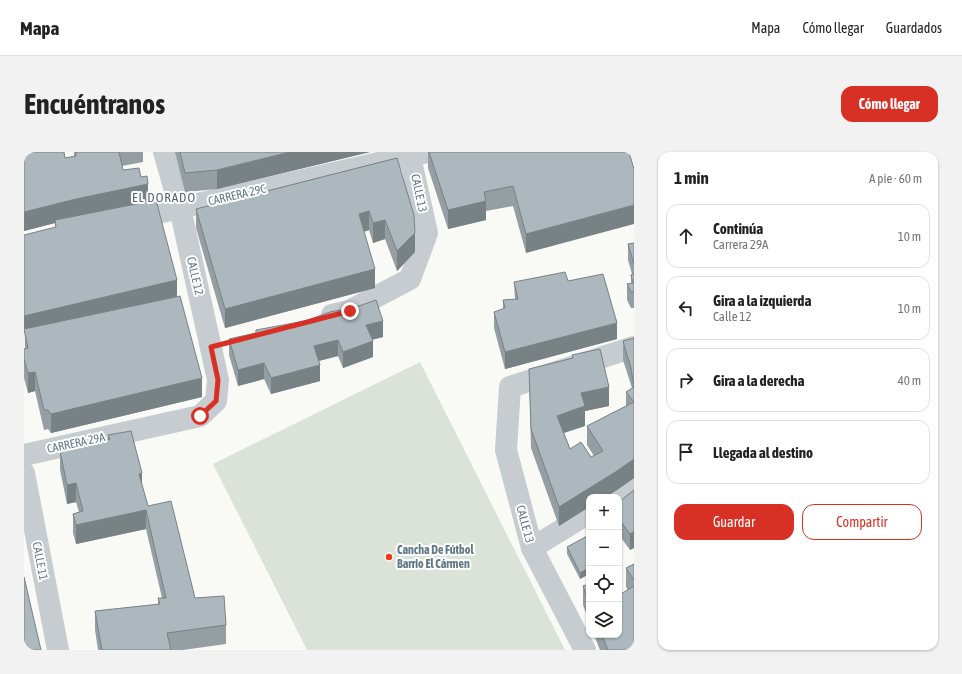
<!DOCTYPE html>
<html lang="es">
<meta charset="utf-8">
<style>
body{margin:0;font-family:"Asap Condensed",sans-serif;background:#f2f2f2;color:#222}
.controls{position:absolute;right:12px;bottom:12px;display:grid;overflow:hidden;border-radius:8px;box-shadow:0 1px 3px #0004}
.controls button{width:36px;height:36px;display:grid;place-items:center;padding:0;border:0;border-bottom:1px solid #e0e0e0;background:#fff;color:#222;font:20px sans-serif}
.stop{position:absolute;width:12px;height:12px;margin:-9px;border:3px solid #d93025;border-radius:50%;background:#fff}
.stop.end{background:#d93025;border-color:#fff;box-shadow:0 1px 4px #0008}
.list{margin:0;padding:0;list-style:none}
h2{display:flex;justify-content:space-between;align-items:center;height:52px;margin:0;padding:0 16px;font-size:17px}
h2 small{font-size:13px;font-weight:400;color:#767676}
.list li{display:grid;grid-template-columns:26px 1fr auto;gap:12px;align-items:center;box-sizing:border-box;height:64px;margin:0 8px 8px;padding:0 8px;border:1px solid #e0e0e0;border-radius:12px}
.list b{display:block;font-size:15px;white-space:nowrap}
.list p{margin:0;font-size:13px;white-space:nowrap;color:#767676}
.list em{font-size:13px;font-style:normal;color:#767676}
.actions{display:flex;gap:8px;padding:12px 16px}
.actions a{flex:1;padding:9px 0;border:1px solid #d93025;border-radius:12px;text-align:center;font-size:14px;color:#d93025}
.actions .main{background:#d93025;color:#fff}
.icon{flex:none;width:22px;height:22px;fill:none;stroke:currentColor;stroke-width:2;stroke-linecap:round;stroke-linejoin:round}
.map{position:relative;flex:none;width:610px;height:498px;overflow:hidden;border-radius:12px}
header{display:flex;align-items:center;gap:24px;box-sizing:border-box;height:56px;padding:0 20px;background:#fff;border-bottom:1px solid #e0e0e0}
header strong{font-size:19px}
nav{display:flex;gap:22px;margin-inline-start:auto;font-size:14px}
.intro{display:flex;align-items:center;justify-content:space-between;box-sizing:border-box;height:96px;padding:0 24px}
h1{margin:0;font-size:28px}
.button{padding:10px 18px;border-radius:12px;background:#d93025;color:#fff;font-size:14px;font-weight:700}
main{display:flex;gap:24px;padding:0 24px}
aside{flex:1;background:#fff;border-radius:12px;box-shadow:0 1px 3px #0004}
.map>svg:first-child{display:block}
.green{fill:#dbe2d7}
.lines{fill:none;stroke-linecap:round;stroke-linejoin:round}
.minor{stroke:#c6cccf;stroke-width:22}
.wall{fill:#949ea3}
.shaded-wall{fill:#788184}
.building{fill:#acb8bd;stroke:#788184}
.route{stroke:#d93025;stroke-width:5}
.poi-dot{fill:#f6381a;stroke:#fff;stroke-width:1.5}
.labels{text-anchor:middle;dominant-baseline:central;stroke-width:4;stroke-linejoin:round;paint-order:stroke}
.street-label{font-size:12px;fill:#617885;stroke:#fff}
.poi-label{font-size:12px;font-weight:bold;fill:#617885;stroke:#fff;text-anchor:start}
.neighbourhood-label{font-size:13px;letter-spacing:1px;fill:#54656f;stroke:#fff}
</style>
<header>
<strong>Mapa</strong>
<nav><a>Mapa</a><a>Cómo llegar</a><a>Guardados</a></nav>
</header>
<div class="intro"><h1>Encuéntranos</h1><a class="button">Cómo llegar</a></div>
<main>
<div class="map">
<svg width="610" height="498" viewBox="0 0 610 498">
<rect width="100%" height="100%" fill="#f9f9f6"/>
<path class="green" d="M396,210L541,498H283L189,312Z"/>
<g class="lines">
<g class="minor">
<path d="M107,67L403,0"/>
<path d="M308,163L325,159L386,127L403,81L385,0"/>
<path d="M0,303L176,264L192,249L194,228L156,56L140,0"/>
<path d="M0,321L34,498"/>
<path d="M591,345L610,333"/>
<path d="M508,396L565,361"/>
<path d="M561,498L508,396L482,298L486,235L610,195"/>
</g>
</g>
<g class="wall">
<path d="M50,0H119V10L98,14L99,18L117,25L153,144L178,245L27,281L24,277L20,278L11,239L4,241L0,226V197H1L0,83L31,76V71L0,79L41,6L50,4Z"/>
<path d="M151,0H346L193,37L161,40Z"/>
<path d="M404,0H605L502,101L489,54L462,59V68L424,77L404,16Z"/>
<path d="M373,6L391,100L373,119L361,87L349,91L345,78L340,80L351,136L201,176L172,76V57Z"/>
<path d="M610,91V156H607L603,148V132L607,131V123L608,122L604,108V92Z"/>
<path d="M544,129L593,187L481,217L470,176V160L479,157V148L491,147L490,130Z"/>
<path d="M359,185L348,188L349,205L319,216L314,204L295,209L296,229L247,242L240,227L214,234L205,203V187Z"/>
<path d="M610,186V326L593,338L565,345V355L535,374L507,296L505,217L548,206V203L585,254L561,259V274L540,281L546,297L567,305L570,304L563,293V274L602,254V240L608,236L599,208V189Z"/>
<path d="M84,283L118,334L124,354L171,446L202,473V492L159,498H74L71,478V459L134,453V446H138L122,377L52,392L49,381V362L55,360L52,350L43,352L36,318V299L84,288Z"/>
<path d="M610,338L606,398L595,383V350Z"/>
<path d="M565,383V422L556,427L543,402V395Z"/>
<path d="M610,412V498H576L570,483H595L604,438L602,435V416Z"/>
<path d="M565,432V469L559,453V434Z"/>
</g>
<g class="shaded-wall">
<path d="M266,0H346L193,37V18Z"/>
<path d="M124,32V51L31,68V71L0,79V60L52,47Z"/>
<path d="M462,49V68L424,77V58Z"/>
<path d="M610,53V72L502,101V82Z"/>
<path d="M345,59V78L335,81V62Z"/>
<path d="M361,68V87L349,91V71Z"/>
<path d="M391,81V100L373,119V99Z"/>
<path d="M351,117V136L201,176V157Z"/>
<path d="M153,128V148L0,177V183V164Z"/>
<path d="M359,169V185L342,189V173Z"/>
<path d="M593,171V187L481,217V200Z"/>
<path d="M314,188V204L290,210V194Z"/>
<path d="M349,189V205L319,216V200Z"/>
<path d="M240,211V227L214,234V218Z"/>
<path d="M296,213V229L247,242V226Z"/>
<path d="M11,220V239L4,241V221Z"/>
<path d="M178,226V245L27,281V262Z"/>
<path d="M585,235V254L561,259V274L533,283V264L557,241Z"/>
<path d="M610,307V326L593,338L582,345H565V355L535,374V355Z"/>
<path d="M118,321V340L115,322Z"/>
<path d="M52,331V350L43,352V333Z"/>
<path d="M122,358V377L52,392V373Z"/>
<path d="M610,379V396L606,398V382Z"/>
<path d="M565,416V422L556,427V421Z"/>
</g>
<g class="building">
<path d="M0,0H40L41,6L52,4V0H95L99,18L115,16L117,25L123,24L124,32L52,47L0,60Z"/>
<path d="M156,0H266L193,18L161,21Z"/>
<path d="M405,0H605L610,17V53L502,82L489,34L460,40L462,49L424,58Z"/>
<path d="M373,6L390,63L391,81L373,99L361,68L349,71L345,59L335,62L351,117L201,157L172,57Z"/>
<path d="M132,48L153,128L0,164V83L32,75L31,68Z"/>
<path d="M610,91V112L604,92Z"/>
<path d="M541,120L544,129L579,122L593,171L481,200L470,160L481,156L479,148L494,147L490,130Z"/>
<path d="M610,121V140H607L603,132L609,131L607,123Z"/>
<path d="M156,144L178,226L27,262L24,258H20L11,220L4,221L0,207V197L4,196L0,177Z"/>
<path d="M352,148L359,169L342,173L349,189L319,200L314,188L290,194L296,213L247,226L240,211L214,218L205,187L232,181V178L281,169L306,160L332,155Z"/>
<path d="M610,186V307L593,319L535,355L507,277L505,217L549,206L548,203L576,197L585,235L557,241L561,254L533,264L546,297L557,290L567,305L579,299L563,274L610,250L602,240L610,235L607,216L599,189Z"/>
<path d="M107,279L118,321L115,322L124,354L147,349L171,446L200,444L202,473L143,481L147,498H78L71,459L136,452L134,446H142L122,358L52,373L49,362L59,359L52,331L43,333L36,299L86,287L84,283Z"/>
<path d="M610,338V379L606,382L595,367V350Z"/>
<path d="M565,383V416L556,421L543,395Z"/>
<path d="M610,412V428L602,416Z"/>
<path d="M0,425L17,498H0Z"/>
<path d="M565,432V450L559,434Z"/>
<path d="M610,434V498H584L578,483H595V443Z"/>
</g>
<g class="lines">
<path class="route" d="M176,264L192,249L194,228L187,195L326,159"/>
</g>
<circle class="poi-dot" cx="365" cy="405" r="4"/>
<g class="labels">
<g class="street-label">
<text transform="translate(395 41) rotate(78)">CALLE 13</text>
<text transform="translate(213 43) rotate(-13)">CARRERA 29C</text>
<text transform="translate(171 124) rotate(77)">CALLE 12</text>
<text transform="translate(52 291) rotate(-12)">CARRERA 29A</text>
<text transform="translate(501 372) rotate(75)">CALLE 13</text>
<text transform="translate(16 409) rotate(79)">CALLE 11</text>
</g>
<g class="poi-label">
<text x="373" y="398">Cancha De Fútbol<tspan x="373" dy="14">Barrio El Cármen</tspan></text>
</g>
<g class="neighbourhood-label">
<text x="140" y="45">EL DORADO</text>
</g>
</g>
</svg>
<div class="controls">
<button>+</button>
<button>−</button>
<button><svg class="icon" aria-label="locate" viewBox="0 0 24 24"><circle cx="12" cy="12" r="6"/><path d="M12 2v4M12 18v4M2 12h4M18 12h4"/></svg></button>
<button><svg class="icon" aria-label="layers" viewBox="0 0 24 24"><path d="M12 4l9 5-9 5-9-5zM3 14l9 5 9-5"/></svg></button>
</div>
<div class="stop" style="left:176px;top:264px"></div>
<div class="stop end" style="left:326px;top:159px"></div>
</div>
<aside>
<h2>1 min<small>A pie · 60 m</small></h2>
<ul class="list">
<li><svg class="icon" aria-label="ahead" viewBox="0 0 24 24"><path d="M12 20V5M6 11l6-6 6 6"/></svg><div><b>Continúa</b><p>Carrera 29A</p></div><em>10 m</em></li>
<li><svg class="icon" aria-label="left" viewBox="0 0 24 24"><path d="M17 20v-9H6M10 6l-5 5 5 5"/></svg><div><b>Gira a la izquierda</b><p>Calle 12</p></div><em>10 m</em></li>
<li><svg class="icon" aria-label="right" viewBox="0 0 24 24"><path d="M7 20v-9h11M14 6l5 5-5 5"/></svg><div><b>Gira a la derecha</b></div><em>40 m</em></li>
<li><svg class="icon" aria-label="arrive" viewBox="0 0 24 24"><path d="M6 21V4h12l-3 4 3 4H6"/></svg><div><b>Llegada al destino</b></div></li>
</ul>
<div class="actions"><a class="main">Guardar</a><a>Compartir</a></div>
</aside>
</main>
